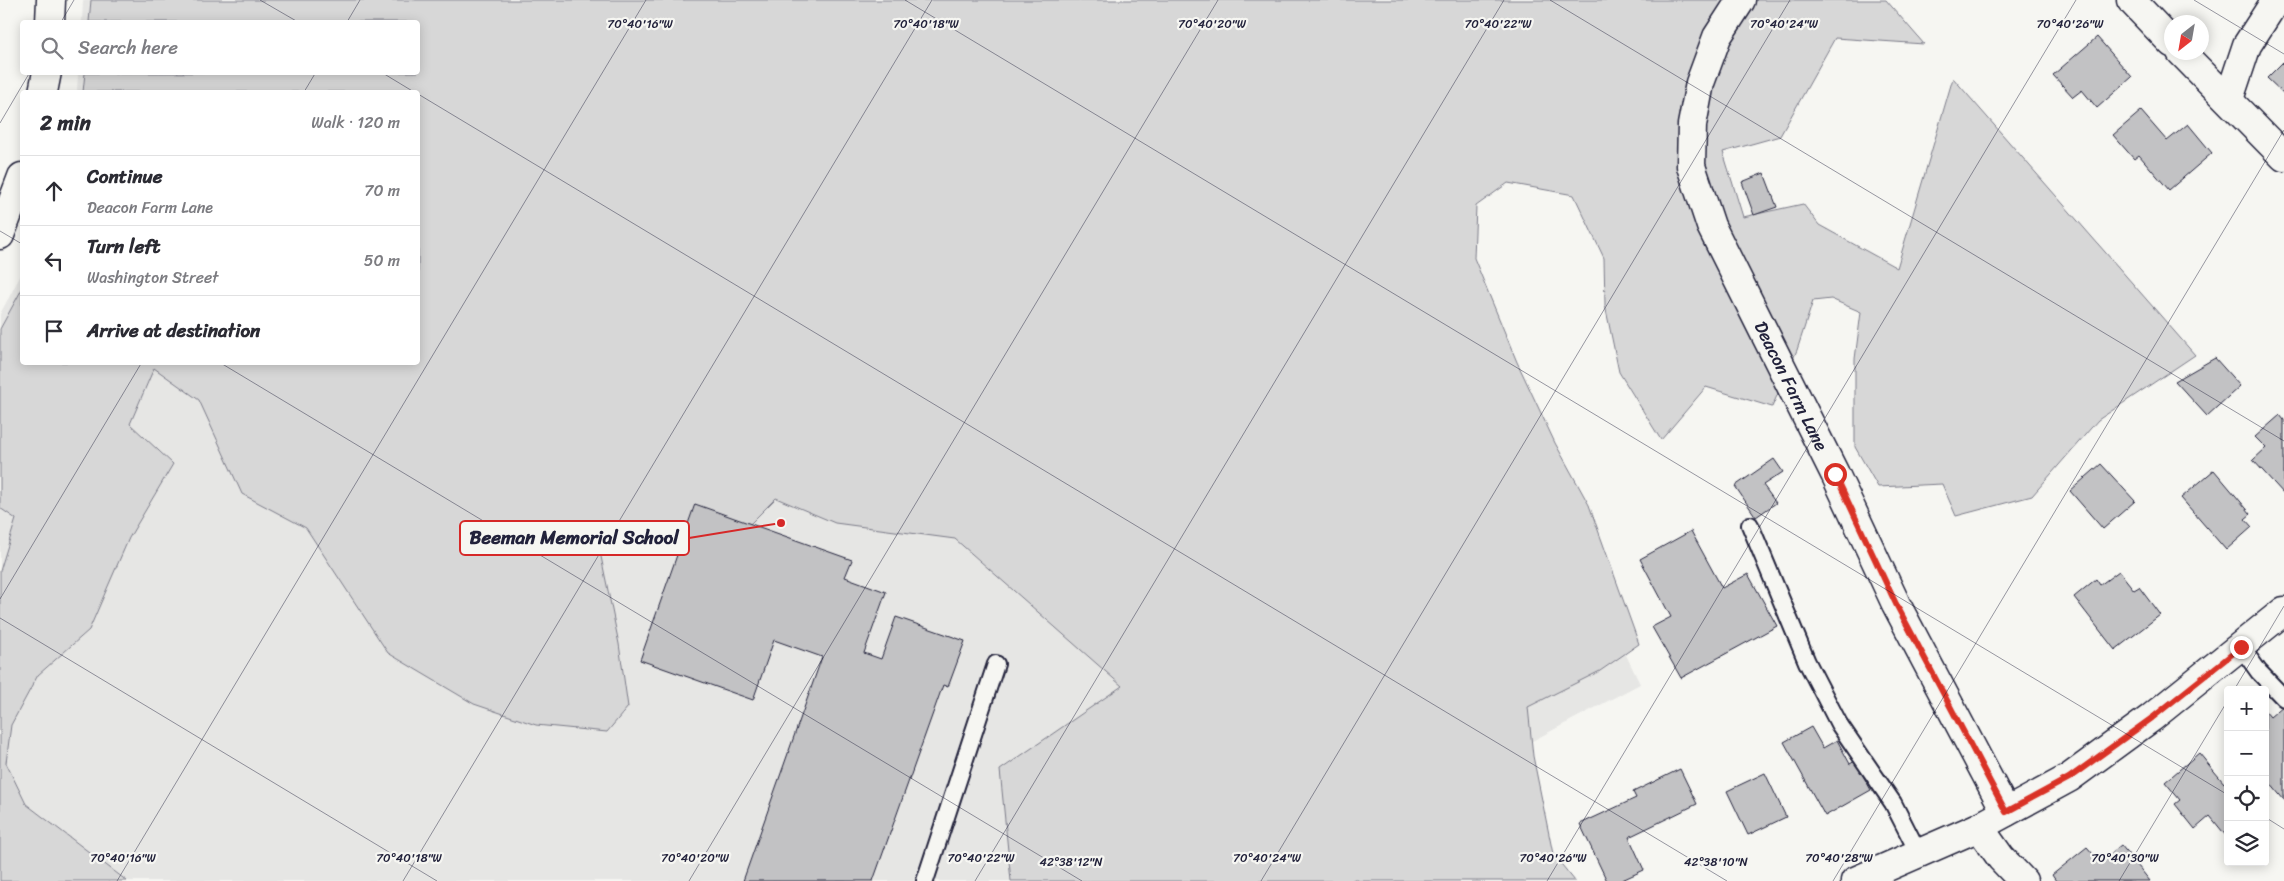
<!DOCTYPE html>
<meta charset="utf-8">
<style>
body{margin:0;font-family:Sriracha,sans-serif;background:#f2f2f3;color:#2b2b33}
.controls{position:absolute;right:15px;bottom:15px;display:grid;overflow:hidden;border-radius:5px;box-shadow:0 2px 12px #0003}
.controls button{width:45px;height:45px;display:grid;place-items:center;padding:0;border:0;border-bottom:1px solid #e1e1e2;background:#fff;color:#2b2b33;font:25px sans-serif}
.compass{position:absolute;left:2164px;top:15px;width:45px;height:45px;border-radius:50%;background:#fff;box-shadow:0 2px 12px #0003;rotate:211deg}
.stop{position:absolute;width:15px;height:15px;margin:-11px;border:4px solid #d93025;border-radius:50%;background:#fff}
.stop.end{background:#d93025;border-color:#fff;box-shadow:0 1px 5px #0008}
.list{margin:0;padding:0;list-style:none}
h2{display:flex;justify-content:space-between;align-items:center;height:65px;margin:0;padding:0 20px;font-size:21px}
h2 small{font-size:16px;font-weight:400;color:#7c7c81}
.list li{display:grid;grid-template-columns:32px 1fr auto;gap:15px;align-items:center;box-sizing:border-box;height:70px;padding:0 20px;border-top:1px solid #e1e1e2}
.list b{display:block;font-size:19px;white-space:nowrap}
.list p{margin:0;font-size:16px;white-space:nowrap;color:#7c7c81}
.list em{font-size:16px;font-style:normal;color:#7c7c81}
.icon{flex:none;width:28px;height:28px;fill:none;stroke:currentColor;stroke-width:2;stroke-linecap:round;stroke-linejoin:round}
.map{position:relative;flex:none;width:2284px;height:881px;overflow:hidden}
.search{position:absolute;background:#fff;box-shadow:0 2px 12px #0003;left:20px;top:20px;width:400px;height:55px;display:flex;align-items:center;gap:12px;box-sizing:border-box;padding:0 18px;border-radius:5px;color:#7c7c81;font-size:19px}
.panel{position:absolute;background:#fff;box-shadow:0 2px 12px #0003;left:20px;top:90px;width:400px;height:275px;border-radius:5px}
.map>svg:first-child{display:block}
.built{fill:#e6e6e4}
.green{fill:#d7d7d7;stroke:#7c7c89}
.building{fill:#c2c2c4;stroke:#22223b}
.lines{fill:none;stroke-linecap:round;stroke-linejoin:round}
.lane-casing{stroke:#22223b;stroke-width:20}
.street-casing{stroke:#22223b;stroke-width:31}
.secondary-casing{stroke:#22223b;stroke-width:31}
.lane{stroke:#f6f6f2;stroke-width:16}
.street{stroke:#f6f6f2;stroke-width:28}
.secondary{stroke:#f6f6f2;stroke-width:28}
.route{stroke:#d93025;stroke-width:6}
.ticks{fill:none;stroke:#22223b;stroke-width:1;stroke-opacity:0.45}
.labels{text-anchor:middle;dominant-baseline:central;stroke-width:4.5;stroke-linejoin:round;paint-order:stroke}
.street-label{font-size:18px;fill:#22223b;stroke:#f6f6f2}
.ticks-label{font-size:12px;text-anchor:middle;fill:#22223b;stroke:#f6f6f2;stroke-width:4.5;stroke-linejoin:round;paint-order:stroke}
.leader{fill:none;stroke:#d62828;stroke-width:2}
.callout-dot{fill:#d62828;stroke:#f6f6f2;stroke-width:2}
.callout{fill:#f6f6f2;stroke:#d62828;stroke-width:2}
.callout-label{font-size:19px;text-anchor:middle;font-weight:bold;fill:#22223b}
</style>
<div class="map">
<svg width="2284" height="881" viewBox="0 0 2284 881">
<rect width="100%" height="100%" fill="#f6f6f2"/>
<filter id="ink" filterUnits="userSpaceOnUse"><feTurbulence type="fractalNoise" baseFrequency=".02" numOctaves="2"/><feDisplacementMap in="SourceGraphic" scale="10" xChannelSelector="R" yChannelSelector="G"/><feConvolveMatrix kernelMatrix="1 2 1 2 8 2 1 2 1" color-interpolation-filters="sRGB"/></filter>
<g filter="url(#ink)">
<path class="built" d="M83,0H1405L1416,217L1640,684L1504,756L1566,881H0V314L22,273V362H418V92H77L78,73L418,72V22H82Z"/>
<path class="green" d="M91,0H1886L1924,44L1835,38L1780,136L1723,152L1743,217L1803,204L1819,225L1897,268L1953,78L2195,355L2098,420L2032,496L1956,516L1942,484L1878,487L1855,447V359L1861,312L1831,299L1813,301L1797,350L1772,407L1706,387L1661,440L1619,372L1605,305L1604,258L1574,195L1508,183L1476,206L1474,258L1517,362L1555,443L1589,505L1639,644L1600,671L1528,707L1533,756L1553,854L1575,881H1358L1356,878L1351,881H1011L1000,770L1122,686L955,539L835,523L776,498L736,538L653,554L598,542L619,644L628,707L607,732L536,725L474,704L388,653L306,528L242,494L199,400L154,368L130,424L173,464L129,538L89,630L38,675L11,725L6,763L26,804L127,881H0V571L16,519L0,508V329L22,289V362H418V92H83L85,73L418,72V22H89Z"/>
<g class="building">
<path d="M2097,37L2132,77L2097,108L2082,90L2073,97L2053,75Z"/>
<path d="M2284,61V94L2267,78Z"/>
<path d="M2141,111L2167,141L2188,124L2212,153L2169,190L2139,155L2134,159L2113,135Z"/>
<path d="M1764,173L1777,207L1754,215L1742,182Z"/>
<path d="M2215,358L2240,386L2207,416L2175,381Z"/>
<path d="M2280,415L2284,420V494L2253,460L2266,448L2255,437Z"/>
<path d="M1774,459L1783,472L1763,485L1776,503L1756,517L1735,486Z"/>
<path d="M2101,464L2135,501L2103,529L2070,491Z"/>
<path d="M2214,470L2251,514L2245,519L2252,527L2226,550L2181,498Z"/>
<path d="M695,504L852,560L845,577L886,592L864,653L881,659L896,617L965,641L948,687L943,685L873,881H743L822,657L774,640L753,700L640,660Z"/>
<path d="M1691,531L1722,588L1748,574L1777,626L1681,678L1652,627L1671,617L1640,559Z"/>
<path d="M2119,571L2134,590L2139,587L2160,615L2115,650L2074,597L2096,579L2100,585Z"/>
<path d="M2284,705V800L2265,777V711L2270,717Z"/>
<path d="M1811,727L1823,748L1837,740L1850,764L1855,761L1871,790L1825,816L1784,742Z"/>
<path d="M2199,753L2224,783L2228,779L2227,837L2210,816L2195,829L2175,804L2180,800L2165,782Z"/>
<path d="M1680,769L1697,804L1629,837L1644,870L1620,881H1607L1580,824L1636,798L1633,792Z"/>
<path d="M1765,773L1786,817L1748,835L1727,791Z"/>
<path d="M2121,845L2150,881H2056L2052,875L2087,847L2100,862Z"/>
</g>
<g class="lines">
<defs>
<g id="lane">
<path d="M1750,525L1807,662L1839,724L1893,803L1919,854"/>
<path d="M2241,647L2259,672L2284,698"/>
<path d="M925,881L996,664"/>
</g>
<g id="street">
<path id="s1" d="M1741,0L1717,37L1700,83L1692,125L1691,166L1711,226L1835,474L1896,604L2006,812"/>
<path d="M2131,0L2172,43"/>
<path d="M50,22L51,0"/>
<path d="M2181,52L2284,157"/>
<path d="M43,92L47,72"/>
<path d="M2229,99L2247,45L2276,0"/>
<path d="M0,235L22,177"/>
<path d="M1979,827L2001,858L2023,881"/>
</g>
<path id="secondary" d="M1855,881L1979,827L2069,778L2151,718L2284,611"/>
</defs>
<use href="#lane" class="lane-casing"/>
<use href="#street" class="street-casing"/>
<use href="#secondary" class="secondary-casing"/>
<use href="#lane" class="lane"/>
<use href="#street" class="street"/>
<use href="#secondary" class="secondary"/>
</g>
</g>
<g class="lines" filter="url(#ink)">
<path class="route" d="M1835,474L1896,604L2006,812L2069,778L2152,718L2241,647"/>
</g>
<path class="ticks" d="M260,0L298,22M905,0L2228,795M1550,0L2284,441M2194,0L2284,54M61,22L74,0M347,22L360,0M381,72L414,92M304,92L316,72M418,94L1727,881M0,123L30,72M0,231L22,244M219,362L1082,881M0,599L142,362M0,618L437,881M2234,690L2284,606M2265,817L2284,829M117,881L646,0M403,881L932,0M689,881L1218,0M975,881L1504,0M1261,881L1790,0M1547,881L2076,0M1833,881L2284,130M2119,881L2228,700"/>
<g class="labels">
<g class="street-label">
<text stroke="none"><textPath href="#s1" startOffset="419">Deacon Farm Lane</textPath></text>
</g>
</g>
<g class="ticks-label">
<text x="1784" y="28">70°40'24"W</text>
<text x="640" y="28">70°40'16"W</text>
<text x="926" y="28">70°40'18"W</text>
<text x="1212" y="28">70°40'20"W</text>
<text x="1498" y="28">70°40'22"W</text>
<text x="2070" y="28">70°40'26"W</text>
<text x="123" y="862">70°40'16"W</text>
<text x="409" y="862">70°40'18"W</text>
<text x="695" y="862">70°40'20"W</text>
<text x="981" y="862">70°40'22"W</text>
<text x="1267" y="862">70°40'24"W</text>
<text x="1553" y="862">70°40'26"W</text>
<text x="1839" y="862">70°40'28"W</text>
<text x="2125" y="862">70°40'30"W</text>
<text x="1071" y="866">42°38'12"N</text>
<text x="1716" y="866">42°38'10"N</text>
</g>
<path class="leader" d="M781 523L689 538"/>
<circle class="callout-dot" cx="781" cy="523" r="5"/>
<rect class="callout" x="460" y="521" width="229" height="34" rx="5"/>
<g class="callout-label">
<text x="574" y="544">Beeman Memorial School</text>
</g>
</svg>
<div class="controls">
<button>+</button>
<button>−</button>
<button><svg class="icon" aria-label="locate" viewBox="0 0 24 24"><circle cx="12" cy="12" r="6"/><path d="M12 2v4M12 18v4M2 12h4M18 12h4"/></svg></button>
<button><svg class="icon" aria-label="layers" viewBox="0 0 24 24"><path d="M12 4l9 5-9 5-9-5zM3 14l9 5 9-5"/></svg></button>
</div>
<svg class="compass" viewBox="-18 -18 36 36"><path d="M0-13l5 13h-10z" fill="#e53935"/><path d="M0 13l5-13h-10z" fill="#7c7c81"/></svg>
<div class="stop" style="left:1835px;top:474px"></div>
<div class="stop end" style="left:2241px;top:647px"></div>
<div class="search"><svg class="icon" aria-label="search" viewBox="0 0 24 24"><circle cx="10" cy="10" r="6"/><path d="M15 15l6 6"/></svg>Search here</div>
<section class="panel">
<h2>2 min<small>Walk · 120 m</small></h2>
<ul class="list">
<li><svg class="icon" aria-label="ahead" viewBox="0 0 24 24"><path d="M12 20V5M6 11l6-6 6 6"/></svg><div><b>Continue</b><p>Deacon Farm Lane</p></div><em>70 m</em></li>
<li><svg class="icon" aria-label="left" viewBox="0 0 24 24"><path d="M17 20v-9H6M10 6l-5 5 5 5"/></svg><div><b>Turn left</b><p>Washington Street</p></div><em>50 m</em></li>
<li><svg class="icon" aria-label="arrive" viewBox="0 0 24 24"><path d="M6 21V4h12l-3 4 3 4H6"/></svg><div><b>Arrive at destination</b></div></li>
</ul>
</section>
</div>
